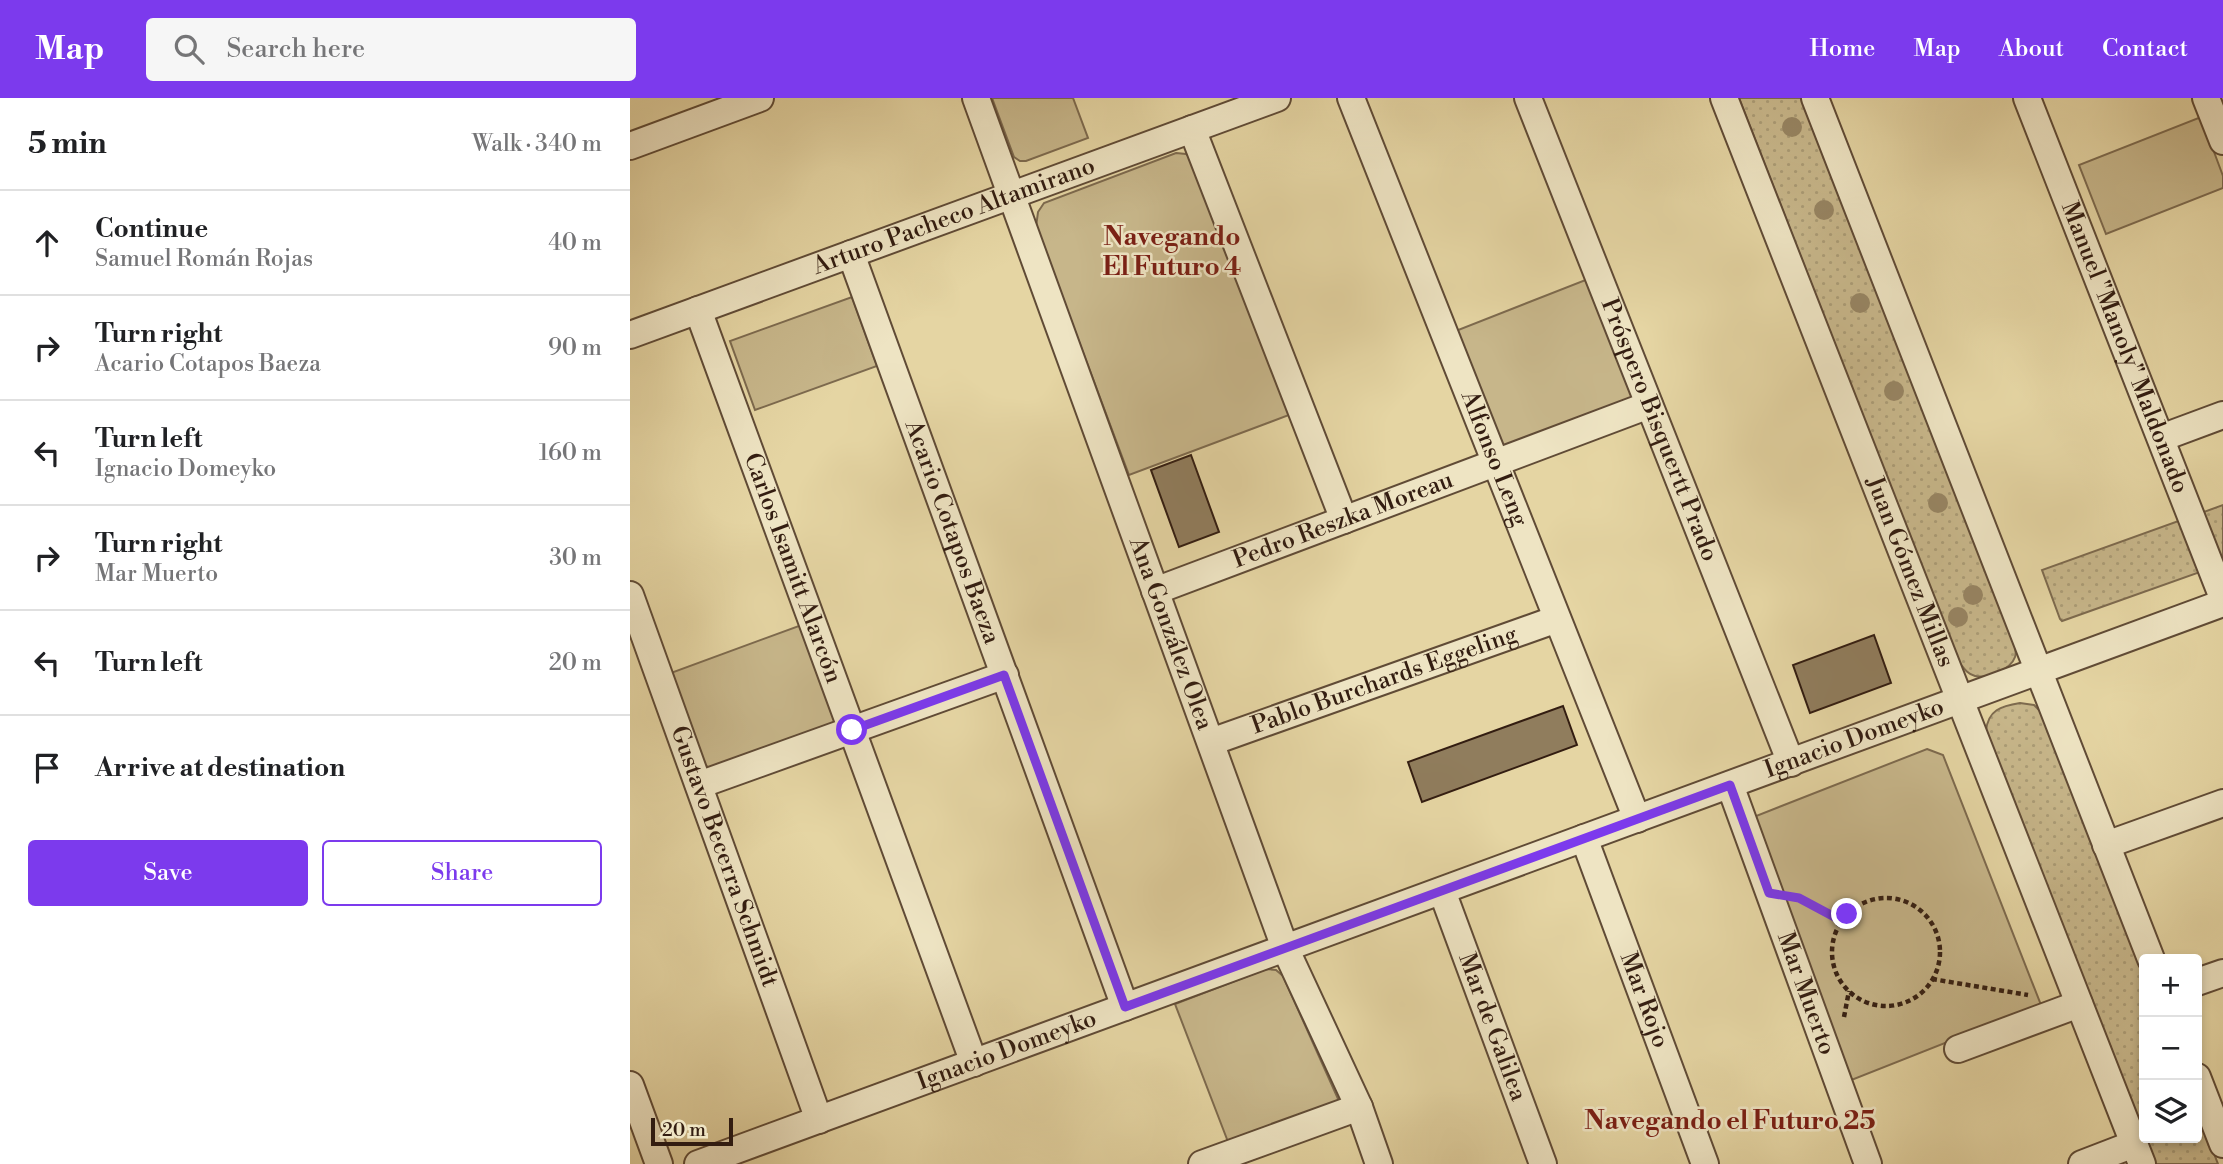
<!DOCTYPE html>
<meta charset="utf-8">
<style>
body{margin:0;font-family:"Libre Bodoni",serif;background:#f6f6f6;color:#202124}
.controls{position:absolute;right:21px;bottom:21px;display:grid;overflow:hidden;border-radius:7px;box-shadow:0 4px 10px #0003}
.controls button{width:63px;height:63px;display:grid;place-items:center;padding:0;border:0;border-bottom:2px solid #e0e0e0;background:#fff;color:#202124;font:35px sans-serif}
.scale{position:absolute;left:21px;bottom:18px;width:82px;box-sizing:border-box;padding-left:7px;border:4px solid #331d11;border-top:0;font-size:19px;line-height:24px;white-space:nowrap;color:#331d11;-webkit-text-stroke:5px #eee4c3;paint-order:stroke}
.stop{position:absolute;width:21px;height:21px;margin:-16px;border:5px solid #7c3aed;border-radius:50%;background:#fff}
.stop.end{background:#7c3aed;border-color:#fff;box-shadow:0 2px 7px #0008}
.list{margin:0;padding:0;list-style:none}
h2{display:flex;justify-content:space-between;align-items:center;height:91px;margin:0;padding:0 28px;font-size:30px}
h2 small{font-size:23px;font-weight:400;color:#757577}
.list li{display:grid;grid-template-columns:46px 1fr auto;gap:21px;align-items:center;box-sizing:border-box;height:105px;padding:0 28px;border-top:2px solid #e0e0e0}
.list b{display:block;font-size:26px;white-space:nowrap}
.list p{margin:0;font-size:23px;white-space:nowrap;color:#757577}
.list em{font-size:23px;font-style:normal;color:#757577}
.actions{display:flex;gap:14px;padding:21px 28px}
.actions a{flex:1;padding:16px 0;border:2px solid #7c3aed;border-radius:7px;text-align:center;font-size:24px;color:#7c3aed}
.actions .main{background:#7c3aed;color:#fff}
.icon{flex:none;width:38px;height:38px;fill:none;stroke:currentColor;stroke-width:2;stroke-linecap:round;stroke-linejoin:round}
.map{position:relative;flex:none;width:1593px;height:1066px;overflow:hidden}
header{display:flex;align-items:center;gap:42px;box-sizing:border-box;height:98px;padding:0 35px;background:#7c3aed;color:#fff}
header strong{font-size:33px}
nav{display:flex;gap:38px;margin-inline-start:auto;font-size:24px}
.search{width:490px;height:63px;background:#f6f6f6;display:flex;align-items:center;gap:18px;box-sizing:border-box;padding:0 24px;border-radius:7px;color:#757577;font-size:26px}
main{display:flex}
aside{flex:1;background:#fff}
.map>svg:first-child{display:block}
.grass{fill:url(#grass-dots);stroke:#7d6a4e;stroke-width:2}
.park{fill:#c7b68a;stroke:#7d6a4e;stroke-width:2}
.building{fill:#907d5d;stroke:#331d11;stroke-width:2}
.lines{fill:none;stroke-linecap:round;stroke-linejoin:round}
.street-casing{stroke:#604b36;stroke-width:30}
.path{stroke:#331d11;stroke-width:4.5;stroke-dasharray:5 3.5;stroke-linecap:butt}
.street{stroke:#eee4c3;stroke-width:26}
.tree{fill:#978563}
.route{stroke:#7c3aed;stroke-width:9}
.labels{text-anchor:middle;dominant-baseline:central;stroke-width:5;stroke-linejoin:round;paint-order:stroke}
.street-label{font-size:24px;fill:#331d11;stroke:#eee4c3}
.neighbourhood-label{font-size:26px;font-weight:bold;fill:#7a1f14;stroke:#eee4c3}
</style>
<header>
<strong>Map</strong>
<div class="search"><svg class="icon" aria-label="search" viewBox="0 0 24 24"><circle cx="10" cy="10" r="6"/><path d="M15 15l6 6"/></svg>Search here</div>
<nav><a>Home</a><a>Map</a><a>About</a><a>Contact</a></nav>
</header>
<main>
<aside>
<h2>5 min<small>Walk · 340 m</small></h2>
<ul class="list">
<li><svg class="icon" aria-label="ahead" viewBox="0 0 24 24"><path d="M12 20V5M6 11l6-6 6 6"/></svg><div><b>Continue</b><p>Samuel Román Rojas</p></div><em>40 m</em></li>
<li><svg class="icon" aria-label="right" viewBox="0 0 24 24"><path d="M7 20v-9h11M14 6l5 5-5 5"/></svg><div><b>Turn right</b><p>Acario Cotapos Baeza</p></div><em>90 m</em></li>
<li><svg class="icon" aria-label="left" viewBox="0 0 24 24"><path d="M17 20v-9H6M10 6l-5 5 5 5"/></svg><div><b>Turn left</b><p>Ignacio Domeyko</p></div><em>160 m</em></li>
<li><svg class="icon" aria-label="right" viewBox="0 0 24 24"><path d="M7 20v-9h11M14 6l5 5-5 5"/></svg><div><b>Turn right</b><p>Mar Muerto</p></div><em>30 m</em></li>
<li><svg class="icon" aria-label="left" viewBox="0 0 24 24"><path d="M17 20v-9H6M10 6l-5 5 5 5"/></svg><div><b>Turn left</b></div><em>20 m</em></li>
<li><svg class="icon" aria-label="arrive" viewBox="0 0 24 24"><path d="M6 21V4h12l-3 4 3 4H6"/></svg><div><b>Arrive at destination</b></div></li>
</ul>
<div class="actions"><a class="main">Save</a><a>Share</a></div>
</aside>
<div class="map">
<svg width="1593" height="1066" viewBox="0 0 1593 1066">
<defs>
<pattern id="grass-dots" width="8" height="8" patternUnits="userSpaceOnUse" patternTransform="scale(1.75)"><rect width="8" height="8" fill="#c7b68a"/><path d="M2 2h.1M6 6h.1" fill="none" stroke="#ab9c76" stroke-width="1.8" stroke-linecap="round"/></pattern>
</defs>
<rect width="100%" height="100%" fill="#e5d5a3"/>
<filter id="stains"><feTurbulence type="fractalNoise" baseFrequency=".00286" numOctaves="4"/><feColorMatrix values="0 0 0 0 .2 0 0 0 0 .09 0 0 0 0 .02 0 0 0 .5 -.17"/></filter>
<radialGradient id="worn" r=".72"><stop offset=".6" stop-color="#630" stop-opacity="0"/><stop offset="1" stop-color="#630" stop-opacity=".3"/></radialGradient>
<g class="grass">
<path d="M1109,0H1171L1383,543C1385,548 1387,553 1385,559C1381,571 1358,581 1345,578C1337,576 1333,569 1328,563Z"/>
<path d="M1593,407V466L1571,415Z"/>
<path d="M1554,421L1573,473L1432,523L1430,521L1412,472Z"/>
<path d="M1390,605L1404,607L1412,615L1514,877V1039L1356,633C1358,612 1371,608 1390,605Z"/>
<path d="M1567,1011L1588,1066H1525L1515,1040H1567Z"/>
</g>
<g class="park">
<path d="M362,0H443L458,40L396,63H390L384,59Z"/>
<path d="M1571,19L1593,78V90L1476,136L1449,67Z"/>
<path d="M546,55L556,56L565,63L659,317L499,377L406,129L408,114L414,105Z"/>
<path d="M958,181L1002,294L1001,302L873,353L823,234Z"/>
<path d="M222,199L247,268L125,312L100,243Z"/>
<path d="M177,525L208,623L203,629L84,672L70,665L38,576Z"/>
<path d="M1297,651L1313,657L1411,907L1219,983L1121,720Z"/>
<path d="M636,871L646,872L653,878L709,1003L600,1049L545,906Z"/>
</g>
<g class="building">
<path d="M561,357L589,434L549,449L521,372Z"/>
<path d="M1244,537L1261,585L1180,615L1163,567Z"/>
<path d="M933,608L947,647L792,704L778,664Z"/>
</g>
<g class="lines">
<defs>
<g id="street">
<path id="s1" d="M346,0L655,850L729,1009L749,1066"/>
<path id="s2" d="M721,0L1007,721"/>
<path id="s3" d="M898,0L1161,665"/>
<path id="s4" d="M1094,0L1512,1066"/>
<path d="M1185,0L1521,861"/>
<path id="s5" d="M1397,0L1593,500"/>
<path d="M1576,0L1593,43"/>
<path d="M562,31L714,422"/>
<path d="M0,48L130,0"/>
<path id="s6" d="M221,156L495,909"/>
<path id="s7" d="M68,212L344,965"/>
<path id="s8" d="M0,237L647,0"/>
<path d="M1531,340L1593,317"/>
<path id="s9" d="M525,493L1019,307"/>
<path id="s10" d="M0,497L189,1022"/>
<path id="s11" d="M581,644L927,521"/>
<path d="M69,687L375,577"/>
<path id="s12" d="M1100,687L1238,1066"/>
<path id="s13" d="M954,740L1075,1066"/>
<path d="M1476,747L1593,705"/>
<path id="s14" d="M812,793L913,1066"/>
<path d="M1567,884L1593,875"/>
<path d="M1328,951L1449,906"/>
<path d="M1567,979L1593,1046"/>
<path d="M0,987L29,1066"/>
<path id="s15" d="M68,1066L1593,505"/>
<path d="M572,1066L729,1009"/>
<path d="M1452,1066L1504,1046"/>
</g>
</defs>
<use href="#street" class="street-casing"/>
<g class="path">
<path d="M1170,800L1212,823"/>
<circle cx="1256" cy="854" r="54"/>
<path d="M1302,881L1398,897"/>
<path d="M1214,919L1219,893"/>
</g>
<use href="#street" class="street"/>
</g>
<g class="tree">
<circle cx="1162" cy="29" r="10"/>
<circle cx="1194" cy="112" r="10"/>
<circle cx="1230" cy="205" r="10"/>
<circle cx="1264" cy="293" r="10"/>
<circle cx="1308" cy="405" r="10"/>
<circle cx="1343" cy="497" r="10"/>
<circle cx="1328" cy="519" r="10"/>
</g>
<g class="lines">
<path class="route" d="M222,632L374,577L495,909L1100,687L1139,795L1169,800L1212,823L1217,816"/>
</g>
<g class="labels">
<g class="street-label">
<text stroke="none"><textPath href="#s8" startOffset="345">Arturo Pacheco Altamirano</textPath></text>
<text stroke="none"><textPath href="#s5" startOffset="268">Manuel "Manoly" Maldonado</textPath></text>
<text stroke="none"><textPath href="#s3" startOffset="357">Próspero Bisquertt Prado</textPath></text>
<text stroke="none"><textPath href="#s2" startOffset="388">Alfonso Leng</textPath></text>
<text stroke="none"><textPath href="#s9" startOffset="201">Pedro Reszka Moreau</textPath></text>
<text stroke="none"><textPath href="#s6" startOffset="296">Acario Cotapos Baeza</textPath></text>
<text stroke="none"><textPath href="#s7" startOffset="275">Carlos Isamitt Alarcón</textPath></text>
<text stroke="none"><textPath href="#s4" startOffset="509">Juan Gómez Millas</textPath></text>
<text stroke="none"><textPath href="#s1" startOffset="570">Ana González Olea</textPath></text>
<text stroke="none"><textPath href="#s11" startOffset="184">Pablo Burchards Eggeling</textPath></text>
<text stroke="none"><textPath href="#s15" startOffset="1232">Ignacio Domeyko</textPath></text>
<text stroke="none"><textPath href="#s10" startOffset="278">Gustavo Becerra Schmidt</textPath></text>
<text stroke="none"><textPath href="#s12" startOffset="222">Mar Muerto</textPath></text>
<text stroke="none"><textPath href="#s13" startOffset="173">Mar Rojo</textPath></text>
<text stroke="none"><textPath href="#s14" startOffset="145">Mar de Galilea</textPath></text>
<text stroke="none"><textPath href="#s15" startOffset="329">Ignacio Domeyko</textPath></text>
</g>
<g class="neighbourhood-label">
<text x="542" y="139">Navegando<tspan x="542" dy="30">El Futuro 4</tspan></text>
<text x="1100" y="1023">Navegando el Futuro 25</text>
</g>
</g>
<rect width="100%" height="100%" filter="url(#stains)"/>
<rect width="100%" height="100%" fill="url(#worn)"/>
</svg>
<div class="controls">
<button>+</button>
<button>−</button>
<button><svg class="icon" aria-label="layers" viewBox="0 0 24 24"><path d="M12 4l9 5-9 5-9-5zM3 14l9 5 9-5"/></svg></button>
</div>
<div class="scale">20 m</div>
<div class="stop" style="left:222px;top:632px"></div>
<div class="stop end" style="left:1217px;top:816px"></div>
</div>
</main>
